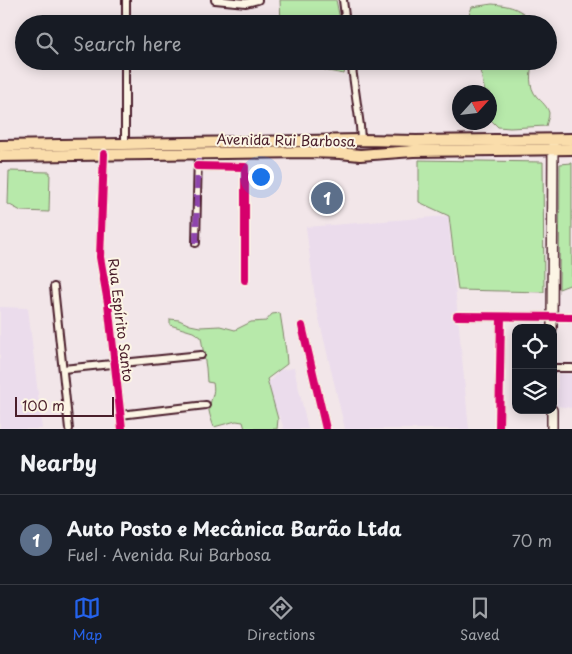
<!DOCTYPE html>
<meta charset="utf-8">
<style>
body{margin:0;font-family:"Playpen Sans",sans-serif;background:#242831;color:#f1f3f6}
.controls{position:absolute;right:15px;bottom:15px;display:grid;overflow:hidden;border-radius:10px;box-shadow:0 2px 12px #0003}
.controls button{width:45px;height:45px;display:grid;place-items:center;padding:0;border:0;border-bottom:1px solid #363941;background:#171b24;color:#f1f3f6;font:25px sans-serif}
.compass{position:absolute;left:452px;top:85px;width:45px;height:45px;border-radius:50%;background:#171b24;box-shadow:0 2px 12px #0003;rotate:63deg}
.scale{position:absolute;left:15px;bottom:12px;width:99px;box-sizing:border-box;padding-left:5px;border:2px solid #4a1f2b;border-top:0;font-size:14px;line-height:18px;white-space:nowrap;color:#4a1f2b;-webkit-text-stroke:4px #fcf5e5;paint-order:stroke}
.you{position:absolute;left:260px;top:176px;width:18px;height:18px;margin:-12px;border:4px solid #fff;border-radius:50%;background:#1a73e8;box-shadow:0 0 0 8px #1a73e833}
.badge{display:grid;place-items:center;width:32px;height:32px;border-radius:50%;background:#2563eb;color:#fff;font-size:16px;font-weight:700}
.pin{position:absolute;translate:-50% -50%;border:2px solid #fff;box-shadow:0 1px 5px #0006}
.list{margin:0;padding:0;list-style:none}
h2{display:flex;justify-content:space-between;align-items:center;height:65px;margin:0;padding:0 20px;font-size:21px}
h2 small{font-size:16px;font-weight:400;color:#9ea1a6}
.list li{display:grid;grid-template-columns:32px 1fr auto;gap:15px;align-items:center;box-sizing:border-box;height:90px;padding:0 20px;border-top:1px solid #363941}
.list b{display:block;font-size:19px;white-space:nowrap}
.list p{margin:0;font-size:16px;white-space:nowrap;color:#9ea1a6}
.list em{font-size:16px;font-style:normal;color:#9ea1a6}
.icon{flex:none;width:28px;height:28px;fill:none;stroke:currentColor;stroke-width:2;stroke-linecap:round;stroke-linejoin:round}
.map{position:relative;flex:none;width:572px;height:429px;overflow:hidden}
.search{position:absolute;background:#171b24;box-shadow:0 2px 12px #0003;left:15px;right:15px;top:15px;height:55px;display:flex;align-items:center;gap:12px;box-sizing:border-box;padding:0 18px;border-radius:28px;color:#9ea1a6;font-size:19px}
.sheet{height:155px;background:#171b24}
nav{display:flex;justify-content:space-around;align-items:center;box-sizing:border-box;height:70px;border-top:1px solid #363941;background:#171b24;font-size:14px;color:#9ea1a6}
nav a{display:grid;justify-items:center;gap:2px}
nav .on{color:#2563eb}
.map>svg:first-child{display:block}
.built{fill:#ebdcec}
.green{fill:#b7e9aa;stroke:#80846a}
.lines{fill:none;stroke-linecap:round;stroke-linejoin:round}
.minor-casing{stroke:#4a1f2b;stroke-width:10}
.secondary-casing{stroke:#4a1f2b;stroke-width:12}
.primary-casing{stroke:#4a1f2b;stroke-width:14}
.minor{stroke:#fcf5e5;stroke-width:6}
.secondary{stroke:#fcf5e5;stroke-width:9}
.primary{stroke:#faddab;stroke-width:10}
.quiet{stroke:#8e44ad;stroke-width:6;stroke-dasharray:12 6;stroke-linecap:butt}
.cycleway-casing{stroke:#fcf5e5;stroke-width:11}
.cycleway{stroke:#d6006c;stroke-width:8}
.labels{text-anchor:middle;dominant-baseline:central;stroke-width:4;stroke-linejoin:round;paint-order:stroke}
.street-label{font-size:14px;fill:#4a1f2b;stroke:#fcf5e5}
</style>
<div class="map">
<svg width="572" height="429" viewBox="0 0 572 429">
<rect width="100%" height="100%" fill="#f2e6e9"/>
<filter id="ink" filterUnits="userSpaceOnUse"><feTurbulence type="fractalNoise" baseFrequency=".02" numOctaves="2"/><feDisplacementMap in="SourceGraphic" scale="10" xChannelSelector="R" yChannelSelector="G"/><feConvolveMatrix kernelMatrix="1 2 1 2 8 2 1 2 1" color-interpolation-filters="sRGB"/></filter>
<g filter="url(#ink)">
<g class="built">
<path d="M448,216L469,429H345L316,306L306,227Z"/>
<path d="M0,307L28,308L42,429H0Z"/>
<path d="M294,368L308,429H284L280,417L270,405L266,385L280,370Z"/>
<path d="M558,374H572V408L557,406Z"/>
</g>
<g class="green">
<path d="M280,0H336L341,24H281Z"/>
<path d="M492,4C514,6 520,9 536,24H470L469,15L472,7Z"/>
<path d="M288,61H347L344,74L328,71L308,64L288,62Z"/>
<path d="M478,61H533C530,73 528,87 537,97C541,101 548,107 549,113C549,117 547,122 546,126L510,128L498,127L490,119V92H485Z"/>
<path d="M349,144L350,149L185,148V146Z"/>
<path d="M419,160L543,162L544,292L458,290L449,216L419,202Z"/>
<path d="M572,163V284L559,289L560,164Z"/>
<path d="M9,171L50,172L49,212L21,211L8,204Z"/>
<path d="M280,313L286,351L287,364L267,379L278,419L277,429H245L243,422L236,421L214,427C212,422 210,416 209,411C209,401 216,394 213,383L207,382L206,368L201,337L193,332L170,325V319L179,320L190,325L200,327L220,326L235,330L251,322L266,321L272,314Z"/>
</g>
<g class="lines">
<defs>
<g id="minor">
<path d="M215,0L246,3L258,0"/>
<path d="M343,0L346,24"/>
<path d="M126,24V0"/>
<path d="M351,61L360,126L361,140"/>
<path d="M125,144V61"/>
<path d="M104,154L100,257L108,303L122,429"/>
<path d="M197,166L245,167V280"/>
<path d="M196,243L198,153"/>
<path d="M54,287L69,429"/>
<path d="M457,316L572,317"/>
<path d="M302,326L326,429"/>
<path d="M553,368H572"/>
<path d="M63,369L201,355"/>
<path d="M120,415L206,405"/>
<path d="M499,429L501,317"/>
</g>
<g id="secondary">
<path d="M552,328L553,143"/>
<path d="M552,429V410"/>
</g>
<g id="primary">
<path d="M0,146L361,140L416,141L572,139"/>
<path d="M0,156L308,152L340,153L360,155L413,151L572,149"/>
</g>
</defs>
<use href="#minor" class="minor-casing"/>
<use href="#secondary" class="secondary-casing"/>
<use href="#primary" class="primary-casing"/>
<use href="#minor" class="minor"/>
<use href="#secondary" class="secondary"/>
<use href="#primary" class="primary"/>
<path class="quiet" d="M196,243L198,153"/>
<defs>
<g id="cycleway">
<path d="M104,154L100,257L108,303L122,429"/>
<path d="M197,166L245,167V280"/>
<path d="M457,316L572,317"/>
<path d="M302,326L326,429"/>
<path d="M499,429L501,317"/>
</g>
</defs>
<use href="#cycleway" class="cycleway-casing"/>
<use href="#cycleway" class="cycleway"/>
</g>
</g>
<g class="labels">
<g class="street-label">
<text transform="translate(286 140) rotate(1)">Avenida Rui Barbosa</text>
<text transform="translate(121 320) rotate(83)">Rua Espírito Santo</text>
</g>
</g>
</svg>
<div class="controls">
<button><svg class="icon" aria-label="locate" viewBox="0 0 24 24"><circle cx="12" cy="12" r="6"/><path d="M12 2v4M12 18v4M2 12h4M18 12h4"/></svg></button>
<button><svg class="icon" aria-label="layers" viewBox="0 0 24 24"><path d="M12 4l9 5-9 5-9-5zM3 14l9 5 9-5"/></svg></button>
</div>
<svg class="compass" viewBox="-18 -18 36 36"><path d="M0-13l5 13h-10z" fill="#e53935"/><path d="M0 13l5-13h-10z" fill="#9ea1a6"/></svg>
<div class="scale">100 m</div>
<div class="you"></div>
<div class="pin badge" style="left:327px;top:198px;background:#5c6f8a">1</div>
<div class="search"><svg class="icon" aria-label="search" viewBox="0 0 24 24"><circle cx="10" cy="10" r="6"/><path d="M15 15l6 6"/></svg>Search here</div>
</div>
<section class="sheet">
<h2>Nearby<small></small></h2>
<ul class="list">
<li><span class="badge" style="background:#5c6f8a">1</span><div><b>Auto Posto e Mecânica Barão Ltda</b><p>Fuel · Avenida Rui Barbosa</p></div><em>70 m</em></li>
</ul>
</section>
<nav>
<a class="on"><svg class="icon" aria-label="map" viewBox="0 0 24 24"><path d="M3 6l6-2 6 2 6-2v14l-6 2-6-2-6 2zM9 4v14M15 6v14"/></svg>Map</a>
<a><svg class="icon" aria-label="directions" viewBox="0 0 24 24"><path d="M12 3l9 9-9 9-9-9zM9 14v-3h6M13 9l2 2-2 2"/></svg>Directions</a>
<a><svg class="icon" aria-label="saved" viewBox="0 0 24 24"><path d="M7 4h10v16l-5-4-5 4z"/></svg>Saved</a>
</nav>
